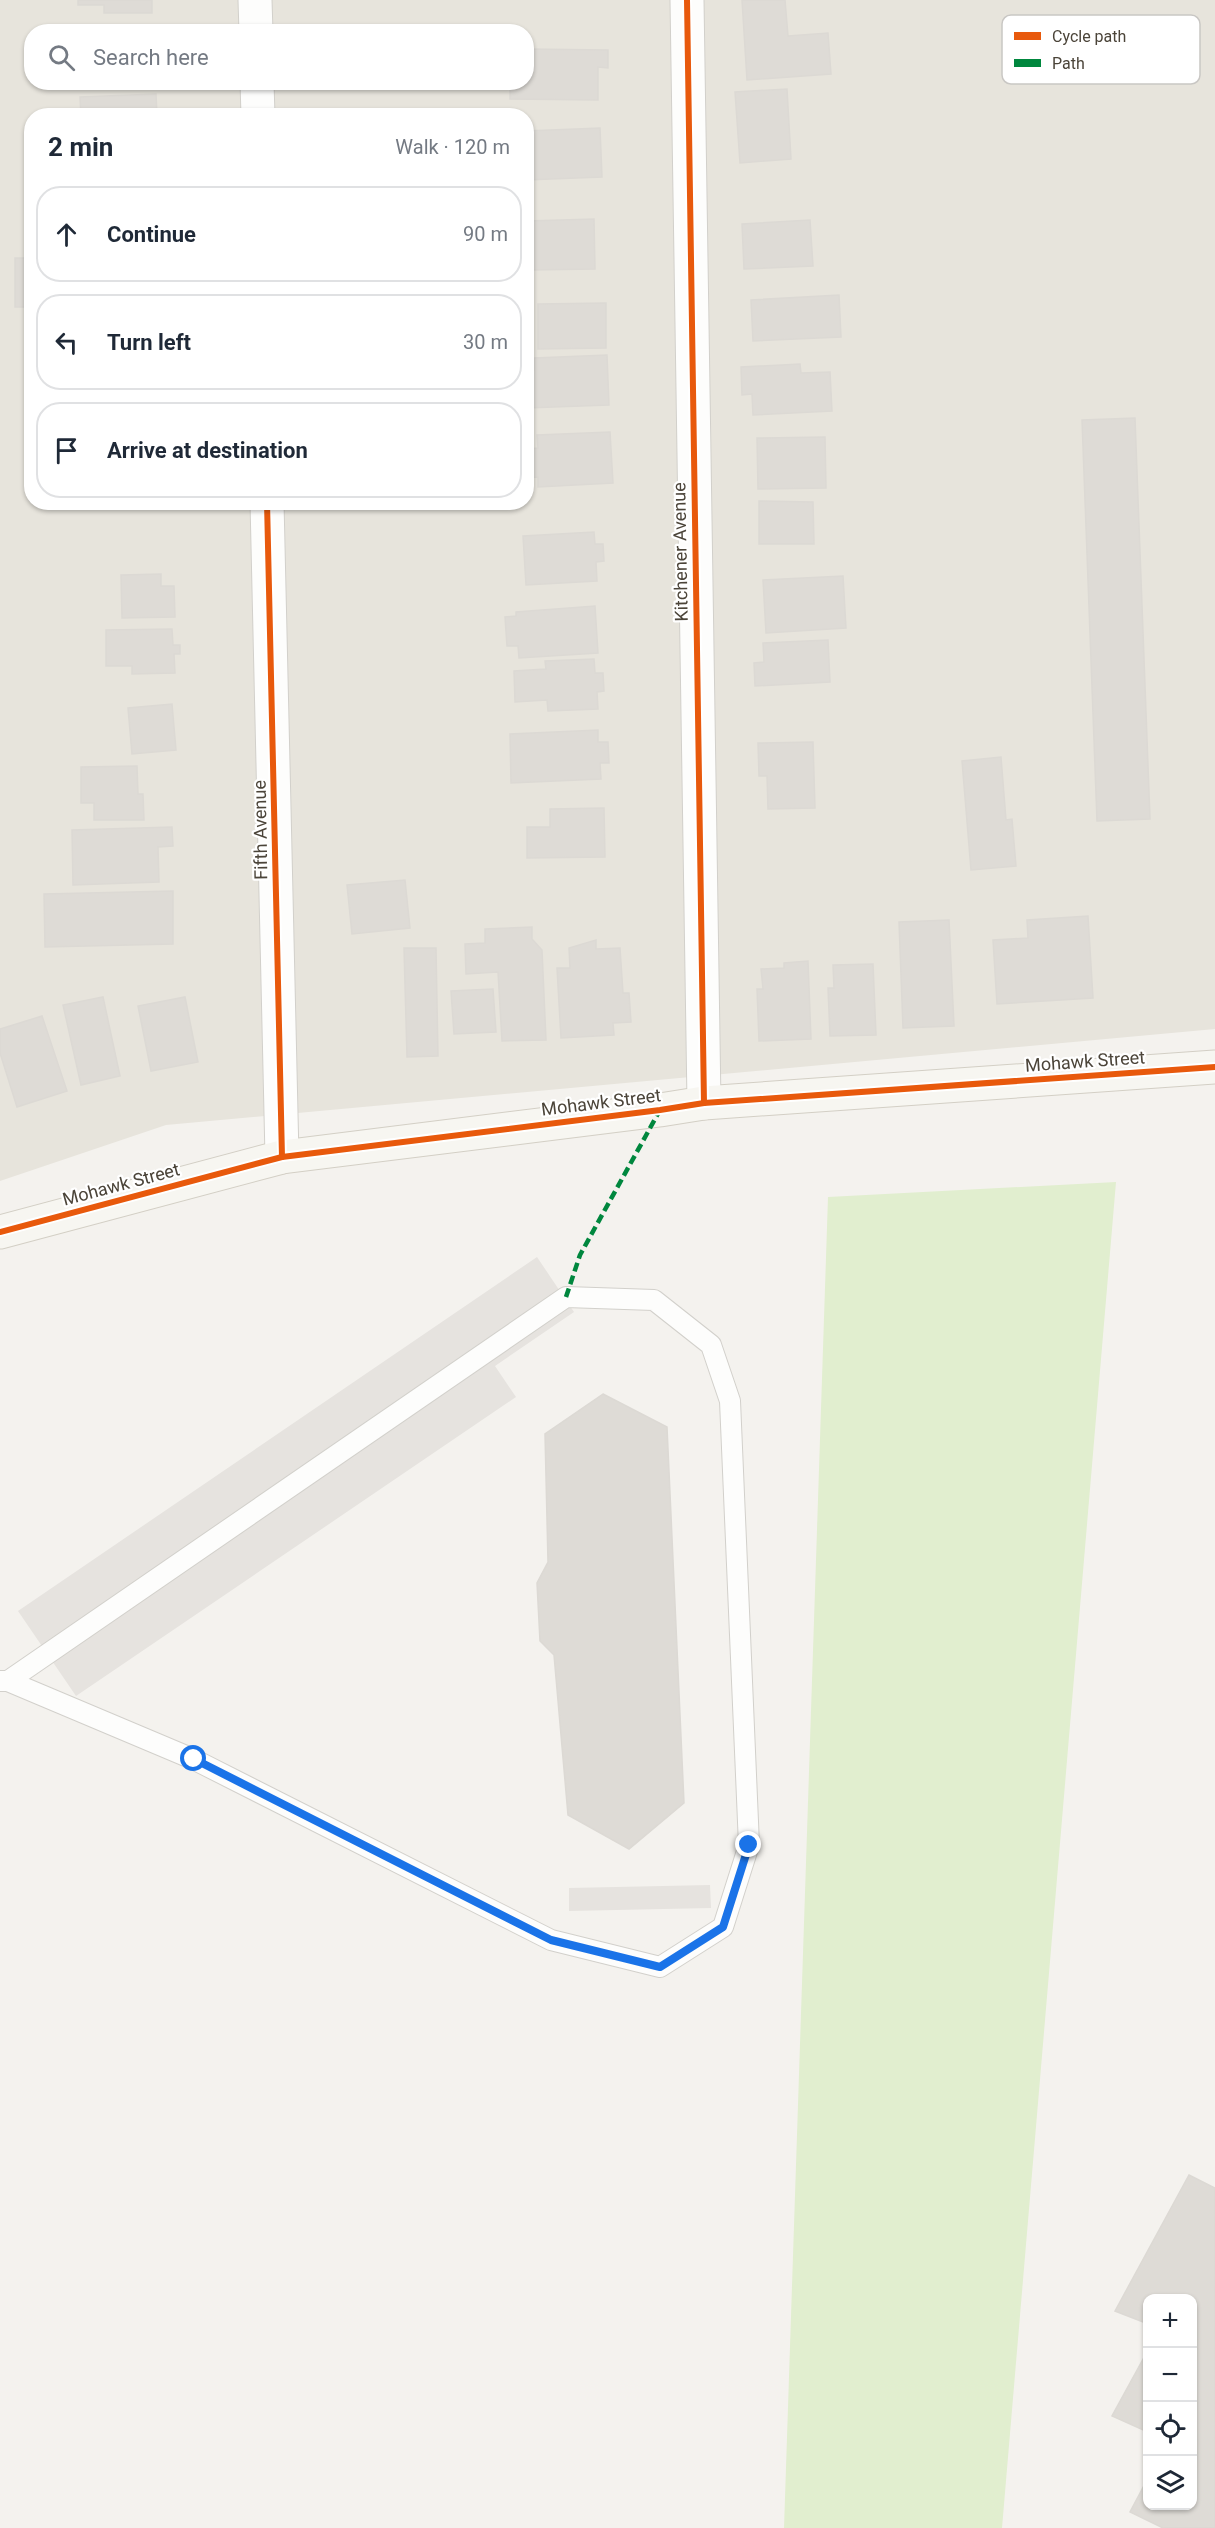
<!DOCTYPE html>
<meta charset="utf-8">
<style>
body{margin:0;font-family:Roboto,sans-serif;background:#f6f6f7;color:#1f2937}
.controls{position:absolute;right:18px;bottom:18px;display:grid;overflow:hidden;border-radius:12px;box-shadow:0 2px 4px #0004}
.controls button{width:54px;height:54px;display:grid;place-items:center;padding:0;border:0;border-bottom:2px solid #e0e1e3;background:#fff;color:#1f2937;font:30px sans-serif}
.stop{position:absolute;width:18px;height:18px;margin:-14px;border:4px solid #1a73e8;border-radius:50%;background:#fff}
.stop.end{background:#1a73e8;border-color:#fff;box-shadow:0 2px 6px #0008}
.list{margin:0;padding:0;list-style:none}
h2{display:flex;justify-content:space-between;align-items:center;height:78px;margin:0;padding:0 24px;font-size:26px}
h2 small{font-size:20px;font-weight:400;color:#747a83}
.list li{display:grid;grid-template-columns:39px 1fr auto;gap:18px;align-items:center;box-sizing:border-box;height:96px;margin:0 12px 12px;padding:0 12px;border:2px solid #e0e1e3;border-radius:24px}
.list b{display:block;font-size:22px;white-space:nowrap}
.list em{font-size:20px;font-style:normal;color:#747a83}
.icon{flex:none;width:33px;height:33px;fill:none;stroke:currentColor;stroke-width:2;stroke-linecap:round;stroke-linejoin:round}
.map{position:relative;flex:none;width:1215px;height:2528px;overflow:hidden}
.search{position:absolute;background:#fff;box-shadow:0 2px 4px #0004;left:24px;top:24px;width:510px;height:66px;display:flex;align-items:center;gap:15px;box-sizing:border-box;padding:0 21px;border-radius:24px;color:#747a83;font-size:22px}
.panel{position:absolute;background:#fff;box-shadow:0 2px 4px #0004;left:24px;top:108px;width:510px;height:402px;border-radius:24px}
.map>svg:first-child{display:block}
.residential{fill:#e7e4dc;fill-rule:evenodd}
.green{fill:#e1eecf}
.parking{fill:#e6e3df}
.building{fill:#dedbd6;stroke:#dcd9d4;stroke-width:1.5}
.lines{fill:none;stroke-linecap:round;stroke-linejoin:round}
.lane-casing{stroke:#d2d0cb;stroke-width:22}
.street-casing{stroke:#d2d0cb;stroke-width:35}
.secondary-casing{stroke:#d3cfc5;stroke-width:35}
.lane{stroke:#fdfdfc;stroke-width:20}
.street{stroke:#fdfdfc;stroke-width:33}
.secondary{stroke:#f7f6f1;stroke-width:33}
.quiet{stroke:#00873e;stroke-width:4.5;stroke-dasharray:9 4.5;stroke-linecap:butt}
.cycleway-casing{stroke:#fff;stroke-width:10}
.cycleway{stroke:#e8590c;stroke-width:6}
.route{stroke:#1a73e8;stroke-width:8}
.labels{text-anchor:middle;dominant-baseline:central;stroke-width:4.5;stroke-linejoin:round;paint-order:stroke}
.street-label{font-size:18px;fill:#4b4439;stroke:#fff}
.key{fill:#fff;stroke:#c9c7c4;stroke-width:1.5}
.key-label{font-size:16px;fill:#4b4439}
</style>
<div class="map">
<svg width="1215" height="2528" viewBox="0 0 1215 2528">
<rect width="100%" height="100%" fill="#f4f2ee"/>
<path class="residential" d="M0,0H1215V1029L166,1125L0,1181ZM32,32H526V82H32ZM32,116H526V502H32Z"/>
<path class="green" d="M1116,1182L1002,2528H784L828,1197Z"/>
<g class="parking">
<path d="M537,1257L574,1312L495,1366L516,1397L76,1696L18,1611Z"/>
<path d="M710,1885L711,1908L569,1911V1888Z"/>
</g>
<g class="building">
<path d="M78,0H152V13H104V5H78Z"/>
<path d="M742,0H785L788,36L828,33L831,74L747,80Z"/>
<path d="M527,49L608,50V68L598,67V100L510,99V82H526Z"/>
<path d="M787,89L791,159L740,163L735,92Z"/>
<path d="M156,94L157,116H81L80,97Z"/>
<path d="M600,128L602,177L526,180V131Z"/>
<path d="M594,219L595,269L528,270L527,221Z"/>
<path d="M810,220L813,266L744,269L742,224Z"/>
<rect x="15" y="258" width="17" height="49"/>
<path d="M839,295L841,337L753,341L751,300Z"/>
<path d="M606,303V348L538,349V304Z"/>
<path d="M607,355L609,405L526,408V370H534V358Z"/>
<path d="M800,364L801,373L830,372L832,411L753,415L752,394L742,395L741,367Z"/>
<path d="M1135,418L1150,819L1097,821L1082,420Z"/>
<path d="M610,432L613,483L538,487V477L526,478V449L538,448L537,435Z"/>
<path d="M825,437L826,488L758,489L757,438Z"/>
<path d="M759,501L813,502L814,544H759Z"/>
<path d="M594,532L595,544H603L604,561L596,562L597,581L526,585L523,536Z"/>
<path d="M161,574V586H174L175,617L122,618L121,575Z"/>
<path d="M843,576L846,628L766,633L763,580Z"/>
<path d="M595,606L598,653L519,658L518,646H507L505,617L516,616V612Z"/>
<path d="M172,629L173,645H180V654H174L175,673L132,674V666H106V630Z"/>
<path d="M828,640L830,682L755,686L754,663L764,662L763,643Z"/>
<path d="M594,659L595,673H603L604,691L597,692L598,709L548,711L547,700L515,702L514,671L546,669L545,661Z"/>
<path d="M172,704L176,750L132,754L128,708Z"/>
<path d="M598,730V742H608L609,763H600L601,779L511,783L510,734Z"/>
<path d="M813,742L815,808L768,809L767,776H759L758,743Z"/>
<path d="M1001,757L1006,820L1012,819L1016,866L971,870L962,761Z"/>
<path d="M137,766L138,794H143L144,820H94V803H81V767Z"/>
<path d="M604,808L605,857L527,858V827H550V809Z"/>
<path d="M172,827L173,846L158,847L159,882L73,885L72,830Z"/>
<path d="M405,880L410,928L352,934L347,885Z"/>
<path d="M173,891V944L45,947L44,894Z"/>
<path d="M1088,916L1093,998L997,1004L993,940L1028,938L1027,920Z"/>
<path d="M949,920L954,1026L903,1028L899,922Z"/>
<path d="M532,927V939L542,950L546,1040L502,1041L498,972L466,974L465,944L485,943V929Z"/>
<path d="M596,940V949L620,948L623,993H629L631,1022L613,1023L614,1035L561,1038L557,968H570L569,948Z"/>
<path d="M404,948H436L438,1056L407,1057Z"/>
<path d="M808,961L811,1039L759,1041L757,989H763L761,969L784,968V963Z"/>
<path d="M873,964L876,1035L830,1036L828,988H834L833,965Z"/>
<path d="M493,989L496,1032L454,1034L451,991Z"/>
<path d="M103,997L120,1076L81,1085L63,1005Z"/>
<path d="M185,997L198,1062L151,1071L138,1006Z"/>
<path d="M42,1016L67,1091L17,1107L0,1053V1029Z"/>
<path d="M603,1394L667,1427L684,1803L629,1849L568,1815L554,1655L540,1641L537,1583L548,1562L545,1434Z"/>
<path d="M1189,2175L1215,2188V2528H1163L1130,2512L1148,2478V2506H1192V2298H1148V2324L1115,2311Z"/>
<path d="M1148,2350V2432L1112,2416Z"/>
</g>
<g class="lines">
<defs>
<path id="lane" d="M0,1681H8L193,1759L551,1940L660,1967L723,1927L749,1845L730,1401L711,1345L654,1300L566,1297L8,1681"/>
<g id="street">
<path d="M255,0L256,32"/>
<path d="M687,0L704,1103"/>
<path d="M257,82L258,116"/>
<path d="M267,502L282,1157"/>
</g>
<path id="secondary" d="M0,1232L282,1157L660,1110L704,1103L1215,1067"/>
</defs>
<use href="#lane" class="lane-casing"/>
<use href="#street" class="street-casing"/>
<use href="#secondary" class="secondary-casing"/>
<use href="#lane" class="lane"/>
<use href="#street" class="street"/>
<use href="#secondary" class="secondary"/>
<path class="quiet" d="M566,1297L580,1255L660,1110"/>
<defs>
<g id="cycleway">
<path d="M687,0L704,1103"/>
<path d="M267,502L282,1157"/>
<path d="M0,1232L282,1157L660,1110L704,1103L1215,1067"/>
</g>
</defs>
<use href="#cycleway" class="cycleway-casing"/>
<use href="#cycleway" class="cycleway"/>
</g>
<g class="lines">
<path class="route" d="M194,1759L551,1940L660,1967L723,1927L749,1845"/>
</g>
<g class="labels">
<g class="street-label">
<text transform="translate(680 552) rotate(-91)">Kitchener Avenue</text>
<text transform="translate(260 830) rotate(-91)">Fifth Avenue</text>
<text transform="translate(1085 1061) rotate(-4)">Mohawk Street</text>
<text transform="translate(601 1102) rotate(-7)">Mohawk Street</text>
<text transform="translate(121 1184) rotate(-15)">Mohawk Street</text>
</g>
</g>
<rect x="1002" y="15" width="198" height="69" rx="9" class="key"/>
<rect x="1014" y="32" width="27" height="8" fill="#e8590c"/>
<rect x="1014" y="59" width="27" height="8" fill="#00873e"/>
<g class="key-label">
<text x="1052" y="42">Cycle path</text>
<text x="1052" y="69">Path</text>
</g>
</svg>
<div class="controls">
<button>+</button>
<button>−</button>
<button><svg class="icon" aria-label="locate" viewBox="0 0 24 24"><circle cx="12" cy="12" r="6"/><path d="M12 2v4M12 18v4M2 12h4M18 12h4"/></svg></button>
<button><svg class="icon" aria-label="layers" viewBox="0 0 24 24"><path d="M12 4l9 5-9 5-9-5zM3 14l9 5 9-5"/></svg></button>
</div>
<div class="stop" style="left:194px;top:1759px"></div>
<div class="stop end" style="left:749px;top:1845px"></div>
<div class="search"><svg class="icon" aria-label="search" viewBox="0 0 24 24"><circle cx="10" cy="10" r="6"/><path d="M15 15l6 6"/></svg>Search here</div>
<section class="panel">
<h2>2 min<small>Walk · 120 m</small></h2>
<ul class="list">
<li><svg class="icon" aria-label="ahead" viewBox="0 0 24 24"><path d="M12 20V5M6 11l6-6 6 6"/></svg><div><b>Continue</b></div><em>90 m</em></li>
<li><svg class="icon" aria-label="left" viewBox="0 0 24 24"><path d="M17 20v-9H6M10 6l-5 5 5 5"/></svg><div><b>Turn left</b></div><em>30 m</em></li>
<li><svg class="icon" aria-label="arrive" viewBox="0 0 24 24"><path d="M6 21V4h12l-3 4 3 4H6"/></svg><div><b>Arrive at destination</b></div></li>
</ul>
</section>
</div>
